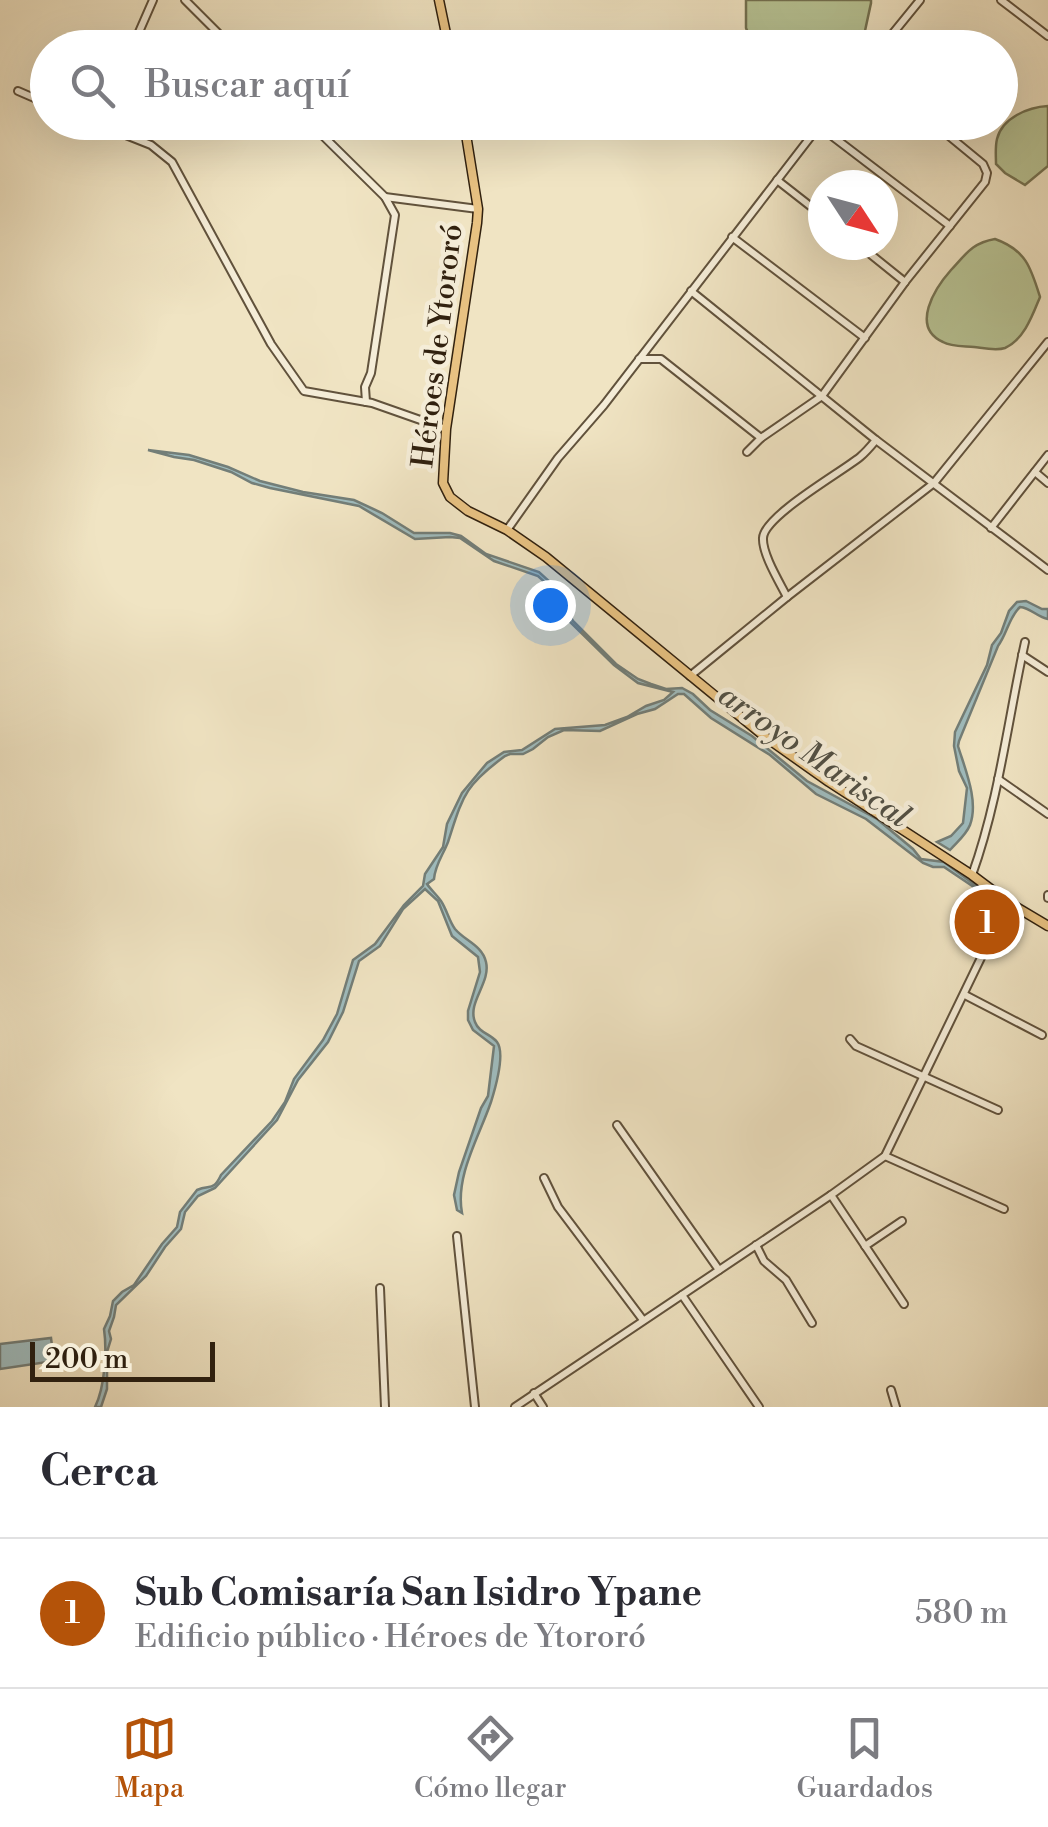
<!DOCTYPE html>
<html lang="es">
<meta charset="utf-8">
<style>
body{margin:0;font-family:"Libre Bodoni",serif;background:#f7f7f7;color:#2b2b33}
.compass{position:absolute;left:808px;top:170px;width:90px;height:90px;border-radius:50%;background:#fff;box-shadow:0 10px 40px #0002;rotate:126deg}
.scale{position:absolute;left:30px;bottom:25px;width:185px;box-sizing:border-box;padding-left:10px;border:5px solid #31210f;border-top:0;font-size:28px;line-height:35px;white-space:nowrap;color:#31210f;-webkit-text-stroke:8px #f5edd8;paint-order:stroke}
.you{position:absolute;left:550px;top:605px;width:35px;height:35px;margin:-25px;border:8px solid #fff;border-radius:50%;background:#1a73e8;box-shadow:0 0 0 15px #1a73e833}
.badge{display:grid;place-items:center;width:65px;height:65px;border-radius:50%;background:#b45309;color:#fff;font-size:32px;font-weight:700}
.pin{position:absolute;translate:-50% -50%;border:5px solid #fff;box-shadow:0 2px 10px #0006}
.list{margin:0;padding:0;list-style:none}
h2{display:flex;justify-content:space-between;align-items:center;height:130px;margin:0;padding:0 40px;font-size:42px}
h2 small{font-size:32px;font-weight:400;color:#7c7c81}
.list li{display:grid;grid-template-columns:65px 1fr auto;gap:30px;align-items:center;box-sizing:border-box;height:150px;padding:0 40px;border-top:2px solid #e1e1e2}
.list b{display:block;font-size:38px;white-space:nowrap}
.list p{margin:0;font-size:32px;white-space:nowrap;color:#7c7c81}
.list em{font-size:32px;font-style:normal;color:#7c7c81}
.icon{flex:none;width:55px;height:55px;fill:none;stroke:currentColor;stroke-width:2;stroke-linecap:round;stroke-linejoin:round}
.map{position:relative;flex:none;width:1048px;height:1407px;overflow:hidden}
.search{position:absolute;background:#fff;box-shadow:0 10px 40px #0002;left:30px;right:30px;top:30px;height:110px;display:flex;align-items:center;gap:25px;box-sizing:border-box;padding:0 35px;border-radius:55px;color:#7c7c81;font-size:38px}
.sheet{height:280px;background:#fff}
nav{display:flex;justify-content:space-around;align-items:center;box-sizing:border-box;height:140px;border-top:2px solid #e1e1e2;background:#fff;font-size:28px;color:#7c7c81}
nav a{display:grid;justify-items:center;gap:5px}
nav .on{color:#b45309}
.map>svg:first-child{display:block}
.green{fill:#b8c495;stroke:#747252;stroke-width:2.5}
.water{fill:#9fbcbe;stroke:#737e78;stroke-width:2.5}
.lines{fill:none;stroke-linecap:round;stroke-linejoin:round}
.minor-casing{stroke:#61523c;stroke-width:10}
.major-casing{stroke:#31210f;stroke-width:11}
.minor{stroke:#f5edd8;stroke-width:6}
.major{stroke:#e8c282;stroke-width:8}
.labels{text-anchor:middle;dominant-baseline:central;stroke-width:9;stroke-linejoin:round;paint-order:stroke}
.street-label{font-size:30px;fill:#31210f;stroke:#f5edd8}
.water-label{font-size:32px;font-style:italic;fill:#525044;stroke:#f5edd8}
</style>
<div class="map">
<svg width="1048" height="1407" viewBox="0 0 1048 1407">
<rect width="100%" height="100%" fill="#f0e4c3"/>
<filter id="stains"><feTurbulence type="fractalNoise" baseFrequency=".002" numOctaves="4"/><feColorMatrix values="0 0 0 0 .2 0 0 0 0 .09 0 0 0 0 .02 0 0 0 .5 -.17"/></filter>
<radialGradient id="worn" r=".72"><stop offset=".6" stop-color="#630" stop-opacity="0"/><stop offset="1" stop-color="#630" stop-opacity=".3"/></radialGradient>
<g class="green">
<path d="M746,0H871V3L863,40L858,47L754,48L746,28Z"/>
<path d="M1048,106V166L1025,185L1005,173L996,164C996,156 995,147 997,139C1002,118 1028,107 1048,106Z"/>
<path d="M995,239C1026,250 1031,268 1040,297C1033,314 1024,340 1005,348C996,351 983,348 974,347C964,346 951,347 943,342C910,327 935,288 951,270C966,254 972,243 995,239Z"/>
</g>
<g class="water">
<path d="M148,450L189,455L228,467L260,481L303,492L354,500L382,513L414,533H450L461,536L486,554L539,572L551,583L573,621L616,664L638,679L651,684L666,689L682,688L693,694L710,710L752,736L807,781L877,819L913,849L921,859L944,862L994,899L993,900L944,867H933L923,863L866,819L816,794L770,755L711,718L684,694H678L655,709L637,714L600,731L564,730L548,737L533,749L523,754H510L505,756C464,786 463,796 448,842C443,855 435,865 434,879L427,884C431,890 437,895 441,901C447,910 449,921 455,929C465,941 482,945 486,962C491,983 467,1002 475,1022C479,1033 491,1034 497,1042C506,1054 495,1089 491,1102C479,1137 455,1176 462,1213L457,1210L454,1195L459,1172L481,1108L488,1096L494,1046L473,1030L468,1020V1011L480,972L478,957L452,936L438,901L425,889L403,909L380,946L359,961L343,1012L328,1042L298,1080L277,1120L215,1188L198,1196L185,1212L181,1229L165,1247L146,1276L116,1305L114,1317L109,1331L111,1339L107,1352V1389L101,1407H95C105,1387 107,1350 104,1329L110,1316L113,1301L122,1292L134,1285L162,1244L177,1227L180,1212L197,1190C210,1184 213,1192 221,1175L272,1121L285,1102L294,1079L323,1040L337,1014L353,960L375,944L404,905L423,886L425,874L443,847L447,824L462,793L487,763L504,752L522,750L555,729L605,725L627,717L646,706L664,700L673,692L638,683L614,665L567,619L549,586L538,576L494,561L460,538L450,537L415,539L359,506L270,488L252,483L231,472L194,460L174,457Z"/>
<path d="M1026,601L1042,609H1048V619C1037,617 1031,608 1020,607C1009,617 1007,634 998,646L959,741L958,746C965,769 979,801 970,825C966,835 957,842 950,850L937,842L951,836L963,823L967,788L959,771L954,746L955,732L987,665L992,645L1001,633L1009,611L1017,602Z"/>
<path d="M51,1338L54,1361L0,1369V1344Z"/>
</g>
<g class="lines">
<defs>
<g id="minor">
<path d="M185,0L233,48"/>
<path d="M1001,0L1048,36"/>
<path d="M132,48L153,0"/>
<path d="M881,48L920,0"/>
<path d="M18,91L48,104"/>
<path d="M93,122L151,145L172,162L271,344L304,391L372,403L446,429"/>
<path d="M309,122L385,197L395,215L371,373L365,387L366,402"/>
<path d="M819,126L950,226"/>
<path d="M777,180L823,216"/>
<path d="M385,197L478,209"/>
<path d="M732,237L865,338"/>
<path d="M859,245L905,282"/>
<path d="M691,291L876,440L1048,570"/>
<path d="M639,359H661L761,438"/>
<path d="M747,452L761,438L822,396L905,282L985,182L987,173L983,164L932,122"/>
<path d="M1035,472L1048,483"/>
<path d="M991,528L1048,455"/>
<path d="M507,530L558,458L604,405L822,122"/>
<path d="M787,597C780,583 762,554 763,538C764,516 840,473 860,457C866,452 871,446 876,440"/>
<path d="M1022,655L1048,672"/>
<path d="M690,676L787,597L934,483L1048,342"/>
<path d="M998,779L1048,814"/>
<path d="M972,875C999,800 1008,719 1025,642"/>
<path d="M1048,895V898"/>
<path d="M965,995L1042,1035"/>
<path d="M850,1039L856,1046L998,1110"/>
<path d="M617,1125L719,1270"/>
<path d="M885,1156L1004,1209"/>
<path d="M544,1178L558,1207L643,1320"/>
<path d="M831,1195L904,1304"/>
<path d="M457,1236L475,1407"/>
<path d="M756,1245L764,1261L786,1280L812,1323"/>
<path d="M865,1246L902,1221"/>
<path d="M380,1288L385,1407"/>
<path d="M682,1295L759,1407"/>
<path d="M891,1390L896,1407"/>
<path d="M534,1393L543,1407"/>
<path d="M515,1407L831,1195L885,1156L1008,902"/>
</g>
<g id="major">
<path d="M439,0L449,48"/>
<path d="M464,122L478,209L477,223L446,429L443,483L450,497L468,511L507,530L546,557L764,736L829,782L972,875L1008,902L1048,926"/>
</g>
</defs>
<use href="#minor" class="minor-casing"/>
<use href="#major" class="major-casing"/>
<use href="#minor" class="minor"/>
<use href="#major" class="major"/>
</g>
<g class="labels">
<g class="street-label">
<text transform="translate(438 346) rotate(-83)">Héroes de Ytororó</text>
</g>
<g class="water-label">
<text transform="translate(814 756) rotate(35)">arroyo Mariscal</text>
</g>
</g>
<rect width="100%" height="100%" filter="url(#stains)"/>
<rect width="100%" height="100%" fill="url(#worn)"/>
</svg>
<svg class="compass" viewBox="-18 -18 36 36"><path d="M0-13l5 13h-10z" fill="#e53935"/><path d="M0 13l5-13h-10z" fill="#7c7c81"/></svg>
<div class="scale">200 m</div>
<div class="you"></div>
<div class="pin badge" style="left:987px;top:922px">1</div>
<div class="search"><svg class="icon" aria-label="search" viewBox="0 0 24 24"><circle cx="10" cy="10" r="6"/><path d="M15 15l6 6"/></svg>Buscar aquí</div>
</div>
<section class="sheet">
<h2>Cerca<small></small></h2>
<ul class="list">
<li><span class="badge">1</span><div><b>Sub Comisaría San Isidro Ypane</b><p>Edificio público · Héroes de Ytororó</p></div><em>580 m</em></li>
</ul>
</section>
<nav>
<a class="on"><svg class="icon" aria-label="map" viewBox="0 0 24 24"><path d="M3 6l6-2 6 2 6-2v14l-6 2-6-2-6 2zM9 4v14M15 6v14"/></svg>Mapa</a>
<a><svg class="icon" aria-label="directions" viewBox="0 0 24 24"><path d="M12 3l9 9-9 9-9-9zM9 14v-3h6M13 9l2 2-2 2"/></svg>Cómo llegar</a>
<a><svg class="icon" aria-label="saved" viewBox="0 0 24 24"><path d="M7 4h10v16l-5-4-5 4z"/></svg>Guardados</a>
</nav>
